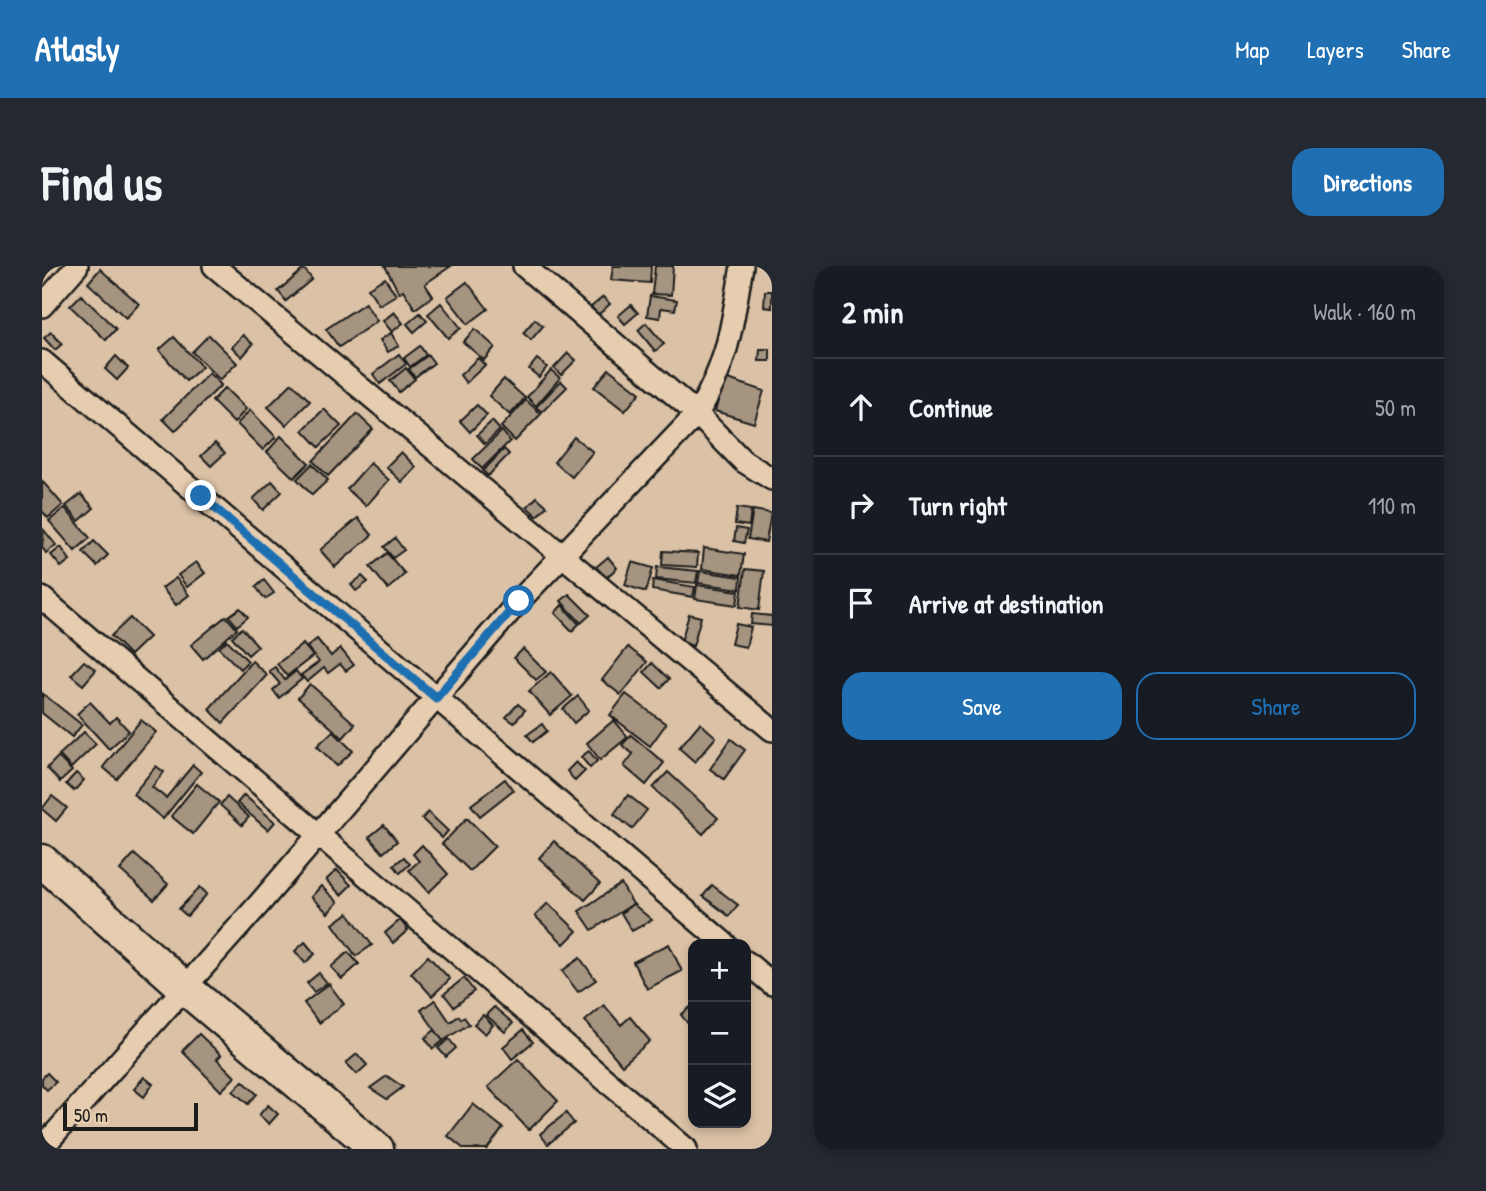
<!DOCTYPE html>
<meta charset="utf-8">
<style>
body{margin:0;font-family:"Patrick Hand",sans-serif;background:#242831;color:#f1f3f6}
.controls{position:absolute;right:21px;bottom:21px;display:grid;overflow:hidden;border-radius:14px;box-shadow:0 4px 10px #0003}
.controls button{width:63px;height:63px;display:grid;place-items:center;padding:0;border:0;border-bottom:2px solid #363941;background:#171b24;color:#f1f3f6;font:35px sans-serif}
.scale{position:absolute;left:21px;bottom:18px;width:135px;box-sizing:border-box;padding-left:7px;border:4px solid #1c1c1c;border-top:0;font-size:19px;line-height:24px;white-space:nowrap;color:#1c1c1c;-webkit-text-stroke:5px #e7cdaf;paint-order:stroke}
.stop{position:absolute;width:21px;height:21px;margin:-16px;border:5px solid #1f6fb2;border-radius:50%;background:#fff}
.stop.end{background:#1f6fb2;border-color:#fff;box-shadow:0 2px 7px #0008}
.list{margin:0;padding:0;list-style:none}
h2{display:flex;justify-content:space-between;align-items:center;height:91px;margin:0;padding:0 28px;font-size:30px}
h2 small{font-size:23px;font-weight:400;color:#9ea1a6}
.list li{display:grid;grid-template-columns:46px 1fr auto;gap:21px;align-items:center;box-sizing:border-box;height:98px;padding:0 28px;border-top:2px solid #363941}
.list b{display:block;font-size:26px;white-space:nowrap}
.list em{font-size:23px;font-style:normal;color:#9ea1a6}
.actions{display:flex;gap:14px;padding:21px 28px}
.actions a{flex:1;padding:16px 0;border:2px solid #1f6fb2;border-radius:21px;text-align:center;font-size:24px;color:#1f6fb2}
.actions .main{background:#1f6fb2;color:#fff}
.icon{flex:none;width:38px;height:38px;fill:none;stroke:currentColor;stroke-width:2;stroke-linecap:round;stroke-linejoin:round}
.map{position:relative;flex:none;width:730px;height:883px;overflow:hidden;border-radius:21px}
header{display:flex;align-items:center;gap:42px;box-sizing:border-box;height:98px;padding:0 35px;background:#1f6fb2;color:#fff}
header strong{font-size:33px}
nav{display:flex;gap:38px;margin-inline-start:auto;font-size:24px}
.intro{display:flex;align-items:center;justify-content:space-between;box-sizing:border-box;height:168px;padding:0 42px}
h1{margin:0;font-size:49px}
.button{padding:18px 32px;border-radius:21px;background:#1f6fb2;color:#fff;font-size:24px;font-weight:700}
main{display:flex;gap:42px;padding:0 42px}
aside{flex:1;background:#171b24;border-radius:21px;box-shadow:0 4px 10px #0003}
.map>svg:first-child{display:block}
.building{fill:#a59480;stroke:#1c1c1c;stroke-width:2}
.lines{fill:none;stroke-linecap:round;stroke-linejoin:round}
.street-casing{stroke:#1c1c1c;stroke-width:26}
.secondary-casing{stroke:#1c1c1c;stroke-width:37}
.street{stroke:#e7cdaf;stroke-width:21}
.secondary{stroke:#e7cdaf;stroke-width:32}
.route{stroke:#1f6fb2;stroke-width:9}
</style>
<header>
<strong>Atlasly</strong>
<nav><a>Map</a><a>Layers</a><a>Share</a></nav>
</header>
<div class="intro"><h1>Find us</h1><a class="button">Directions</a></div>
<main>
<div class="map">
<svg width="730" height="883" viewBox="0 0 730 883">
<rect width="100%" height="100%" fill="#dbc2a6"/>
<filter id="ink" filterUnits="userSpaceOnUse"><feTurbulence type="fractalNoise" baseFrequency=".0143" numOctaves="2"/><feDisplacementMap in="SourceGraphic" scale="14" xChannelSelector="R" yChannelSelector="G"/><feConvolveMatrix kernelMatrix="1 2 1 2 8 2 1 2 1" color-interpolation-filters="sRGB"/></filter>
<g filter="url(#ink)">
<g class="building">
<path d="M343,0H409L383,18L391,30L373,43L361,24L357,27Z"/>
<path d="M571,0H609L608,17L569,14Z"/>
<path d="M613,0H631L629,29L610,28Z"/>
<path d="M58,3L97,38L84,52L46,17Z"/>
<path d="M262,3L270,13L244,35L236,25Z"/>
<path d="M343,12L354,29L337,39L326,22Z"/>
<path d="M425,16L446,43L426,58L405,31Z"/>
<path d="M723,25H730V42L722,41Z"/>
<path d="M39,29L74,63L64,74L28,40Z"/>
<path d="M608,30L635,34L633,44L619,42L618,52L605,50Z"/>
<path d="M561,31L568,38L556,49L549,41Z"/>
<path d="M323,37L335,55L297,81L284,63Z"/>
<path d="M399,37L419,62L406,72L386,48Z"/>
<path d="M589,39L596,47L583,58L576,50Z"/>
<path d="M352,46L361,57L350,66L341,55Z"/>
<path d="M378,47L385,55L372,66L365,58Z"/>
<path d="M493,53L501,60L489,74L481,67Z"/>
<path d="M604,57L622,78L613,85L596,64Z"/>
<path d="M433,63L453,81L442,94L421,76Z"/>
<path d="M9,66L20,78L13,84L2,72Z"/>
<path d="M349,67L357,80L346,86L338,74Z"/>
<path d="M167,69L195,97L178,114L150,86Z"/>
<path d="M201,69L211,78L200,91L190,81Z"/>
<path d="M132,71L160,101L144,115L117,84Z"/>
<path d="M378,80L384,89L368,101L362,92Z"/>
<path d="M718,83H728V95H717Z"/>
<path d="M526,87L534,94L519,109L512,102Z"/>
<path d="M357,88L364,98L338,118L331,108Z"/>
<path d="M386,89L392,97L373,111L367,103Z"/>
<path d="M74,90L86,102L75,114L63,103Z"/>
<path d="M436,92L443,99L424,117L418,109Z"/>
<path d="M495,93L505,101L497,111L487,103Z"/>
<path d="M364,102L373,113L357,126L348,115Z"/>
<path d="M567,103L598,127L583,145L552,121Z"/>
<path d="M509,104L518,112L494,140L485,131Z"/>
<path d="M167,107L179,119L133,165L121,153Z"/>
<path d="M683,112L722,125L712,157L673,145Z"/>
<path d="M462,113L483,132L468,149L447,130Z"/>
<path d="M519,115L525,121L500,146L494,141Z"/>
<path d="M250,117L268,135L244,159L226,141Z"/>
<path d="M183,122L204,143L192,157L170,135Z"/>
<path d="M484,134L499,148L473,175L459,161Z"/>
<path d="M435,139L445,149L428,166L418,155Z"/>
<path d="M282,143L299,160L277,181L261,164Z"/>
<path d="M208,144L234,171L221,184L195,158Z"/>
<path d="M315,148L331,163L286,210L271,195Z"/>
<path d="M450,155L458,164L443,178L435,169Z"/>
<path d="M460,165L468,175L440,203L431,193Z"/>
<path d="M239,170L267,197L252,212L225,186Z"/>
<path d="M532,171L551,186L530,211L512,196Z"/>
<path d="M173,177L183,187L169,200L159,190Z"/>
<path d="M462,183L467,188L446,210L441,205Z"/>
<path d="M359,186L374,201L360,216L344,201Z"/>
<path d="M328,197L347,214L324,240L305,223Z"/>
<path d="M270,198L286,214L270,229L255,213Z"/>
<path d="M0,215L21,239L6,252L0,245Z"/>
<path d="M230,215L240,226L221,244L211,233Z"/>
<path d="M39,228L52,242L37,255L24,240Z"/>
<path d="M495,231L505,240L495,250L485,241Z"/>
<path d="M23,242L48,272L33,285L7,255Z"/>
<path d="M695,242L709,244L707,260L693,258Z"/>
<path d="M711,244L729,247L724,276L706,273Z"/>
<path d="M316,252L330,269L293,301L278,284Z"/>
<path d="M694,262L705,264L702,277L692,275Z"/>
<path d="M2,264L14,279L4,287L0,281Z"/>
<path d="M353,272L362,284L351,292L342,281Z"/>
<path d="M52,275L66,289L55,300L41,286Z"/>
<path d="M19,281L28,294L19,301L9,289Z"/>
<path d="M662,282L702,288L699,309L660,303Z"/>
<path d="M621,285L656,287L655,301L620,299Z"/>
<path d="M345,287L363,308L346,323L328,301Z"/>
<path d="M566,291L575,302L564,312L554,301Z"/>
<path d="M154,296L163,307L145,321L136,309Z"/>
<path d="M590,296L611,302L604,326L583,319Z"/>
<path d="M615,301L656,305L654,317L614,313Z"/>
<path d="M703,303L722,305L717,344L698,341Z"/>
<path d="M658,305L699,311L698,323L656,317Z"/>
<path d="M320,310L326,316L314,325L309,319Z"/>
<path d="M134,312L147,329L134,339L120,322Z"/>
<path d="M222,314L232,327L223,333L214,321Z"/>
<path d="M611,314L653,321L651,331L610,324Z"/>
<path d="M655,319L697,325L695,339L653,333Z"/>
<path d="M527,328L548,349L539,357L519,335Z"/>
<path d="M520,339L537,358L530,365L513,347Z"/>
<path d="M198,342L206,351L195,360L187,350Z"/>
<path d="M647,348L659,351L651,380L639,376Z"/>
<path d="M710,348L730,350V360L709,358Z"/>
<path d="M184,350L195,363L161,393L149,379Z"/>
<path d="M88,352L107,371L88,389L69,370Z"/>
<path d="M694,358L709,361L704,381L689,378Z"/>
<path d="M200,362L216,380L206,389L190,371Z"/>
<path d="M275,373L289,390L298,382L312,399L304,405L298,398L286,407L282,402L265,416L259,409L277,396L265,381Z"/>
<path d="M185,374L206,395L198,403L177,382Z"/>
<path d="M261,378L271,390L245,410L235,398Z"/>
<path d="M586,381L605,396L579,429L560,414Z"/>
<path d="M481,383L504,406L494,414L472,392Z"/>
<path d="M42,395L54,404L41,419L29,409Z"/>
<path d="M210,395L225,409L181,457L167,443Z"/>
<path d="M610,397L627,413L619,422L602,406Z"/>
<path d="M233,401L243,414L254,405L260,413L237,432L231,424L238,418L227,405Z"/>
<path d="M509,406L530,430L508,449L487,425Z"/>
<path d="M268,418L313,458L301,472L256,432Z"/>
<path d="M0,427L40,459L30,471L0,447Z"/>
<path d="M584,428L624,458L608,480L568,449Z"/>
<path d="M536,430L547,444L532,457L521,443Z"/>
<path d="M48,436L68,457L74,451L87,465L67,483L35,448Z"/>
<path d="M476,438L483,444L472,457L464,451Z"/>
<path d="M99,454L114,466L75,513L61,501Z"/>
<path d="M572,454L586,471L558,494L545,477Z"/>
<path d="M658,457L674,471L653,496L637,482Z"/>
<path d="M500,458L505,465L491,476L485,469Z"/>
<path d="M291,465L311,485L295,500L275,480Z"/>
<path d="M42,466L54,478L29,502L17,489Z"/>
<path d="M589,469L622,497L604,519L582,500L591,488L580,479Z"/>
<path d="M689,473L703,484L682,513L668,503Z"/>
<path d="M547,485L555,495L548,502L539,491Z"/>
<path d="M16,491L30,505L18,516L5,502Z"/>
<path d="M534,496L543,505L533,515L525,505Z"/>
<path d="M151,499L159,506L121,553L91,528L114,500L122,506L110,521L124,532Z"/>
<path d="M626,506L676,552L661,568L611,522Z"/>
<path d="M34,507L42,514L32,525L24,518Z"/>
<path d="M463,513L471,524L438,550L429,539Z"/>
<path d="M155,518L177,536L151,568L129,550Z"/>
<path d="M202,529L233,556L226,564L195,537Z"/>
<path d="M586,529L605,544L590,563L572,548Z"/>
<path d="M10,530L25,542L14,555L0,543Z"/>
<path d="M185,531L207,551L200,559L178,539Z"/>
<path d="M386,546L406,565L400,572L380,553Z"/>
<path d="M425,552L453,580L428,605L400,578Z"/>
<path d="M342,559L355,575L341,587L327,571Z"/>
<path d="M512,575L558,618L543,634L497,592Z"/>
<path d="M380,579L406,608L387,626L367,604L377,595L371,588Z"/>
<path d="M92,588L126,618L112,634L78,604Z"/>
<path d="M362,591L368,598L358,607L352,599Z"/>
<path d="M295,604L309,619L299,629L284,614Z"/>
<path d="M579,618L591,638L550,664L537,645Z"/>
<path d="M670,619L696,639L687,650L661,630Z"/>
<path d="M279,620L296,636L286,647L269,631Z"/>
<path d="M158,621L165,628L145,650L137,643Z"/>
<path d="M506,637L535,665L522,678L493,650Z"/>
<path d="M591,638L610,654L590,665L579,647Z"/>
<path d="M306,647L330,679L314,690L291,658Z"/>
<path d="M358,654L366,664L351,677L343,667Z"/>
<path d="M263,676L273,688L263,697L253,685Z"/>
<path d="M627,678L640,705L605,723L591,696Z"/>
<path d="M306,686L317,698L300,713L289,701Z"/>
<path d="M386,690L408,713L390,730L369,707Z"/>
<path d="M538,692L554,714L536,726L520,705Z"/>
<path d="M277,707L285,717L272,726L265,717Z"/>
<path d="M422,712L432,725L412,741L402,728Z"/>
<path d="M287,718L302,738L277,757L262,737Z"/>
<path d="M393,734L408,756L417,750L419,753L422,751L427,758L401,775L379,744Z"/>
<path d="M562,739L579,759L588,751L608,775L580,799L543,755Z"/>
<path d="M651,739V764L639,749Z"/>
<path d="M452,741L471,757L463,766L444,749Z"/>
<path d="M441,749L451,759L443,768L432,758Z"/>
<path d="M393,764L401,775L391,783L383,772Z"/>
<path d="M481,764L491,776L470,793L461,781Z"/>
<path d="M157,768L179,789L175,793L193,811L179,825L140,785Z"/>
<path d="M407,773L414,782L404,791L396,782Z"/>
<path d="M315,788L325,799L315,808L304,797Z"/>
<path d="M476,793L516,835L487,864L446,821Z"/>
<path d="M5,807L14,816L5,824L0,819V812Z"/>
<path d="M345,810L361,821L345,833L328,822Z"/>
<path d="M102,811L111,818L102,831L92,823Z"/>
<path d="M201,815L215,828L206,838L191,825Z"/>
<path d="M431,838L461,862L445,883H422L406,870Z"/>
<path d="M226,839L236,848L227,858L217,849Z"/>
<path d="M524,847L532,857L506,878L498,868Z"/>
</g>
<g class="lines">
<defs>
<g id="street">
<path d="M172,0L730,464"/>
<path d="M482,0L655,148L701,195L730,213"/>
<path d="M0,40L35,0"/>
<path d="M0,95L683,678"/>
<path d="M0,332L644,883"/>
<path d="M704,696L730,718"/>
<path d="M0,882L218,637L477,335L655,148C687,96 690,58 700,0"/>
</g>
<path id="secondary" d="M0,595L143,722L335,883"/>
</defs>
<use href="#street" class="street-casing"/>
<use href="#secondary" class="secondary-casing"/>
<use href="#street" class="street"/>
<use href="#secondary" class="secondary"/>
</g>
</g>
<g class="lines" filter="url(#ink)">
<path class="route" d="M159,230L394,432L477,335"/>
</g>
</svg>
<div class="controls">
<button>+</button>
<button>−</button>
<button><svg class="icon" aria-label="layers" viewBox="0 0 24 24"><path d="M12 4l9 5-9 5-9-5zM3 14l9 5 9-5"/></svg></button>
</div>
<div class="scale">50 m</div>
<div class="stop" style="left:477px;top:335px"></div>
<div class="stop end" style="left:159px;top:230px"></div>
</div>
<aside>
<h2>2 min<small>Walk · 160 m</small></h2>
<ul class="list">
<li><svg class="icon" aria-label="ahead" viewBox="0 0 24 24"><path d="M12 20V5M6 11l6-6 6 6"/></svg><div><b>Continue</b></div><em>50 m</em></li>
<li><svg class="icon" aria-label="right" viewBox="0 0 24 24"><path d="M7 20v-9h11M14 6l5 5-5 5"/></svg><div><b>Turn right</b></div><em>110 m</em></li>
<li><svg class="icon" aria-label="arrive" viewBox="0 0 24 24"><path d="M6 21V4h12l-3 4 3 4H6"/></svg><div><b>Arrive at destination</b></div></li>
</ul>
<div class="actions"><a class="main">Save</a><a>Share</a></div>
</aside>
</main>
